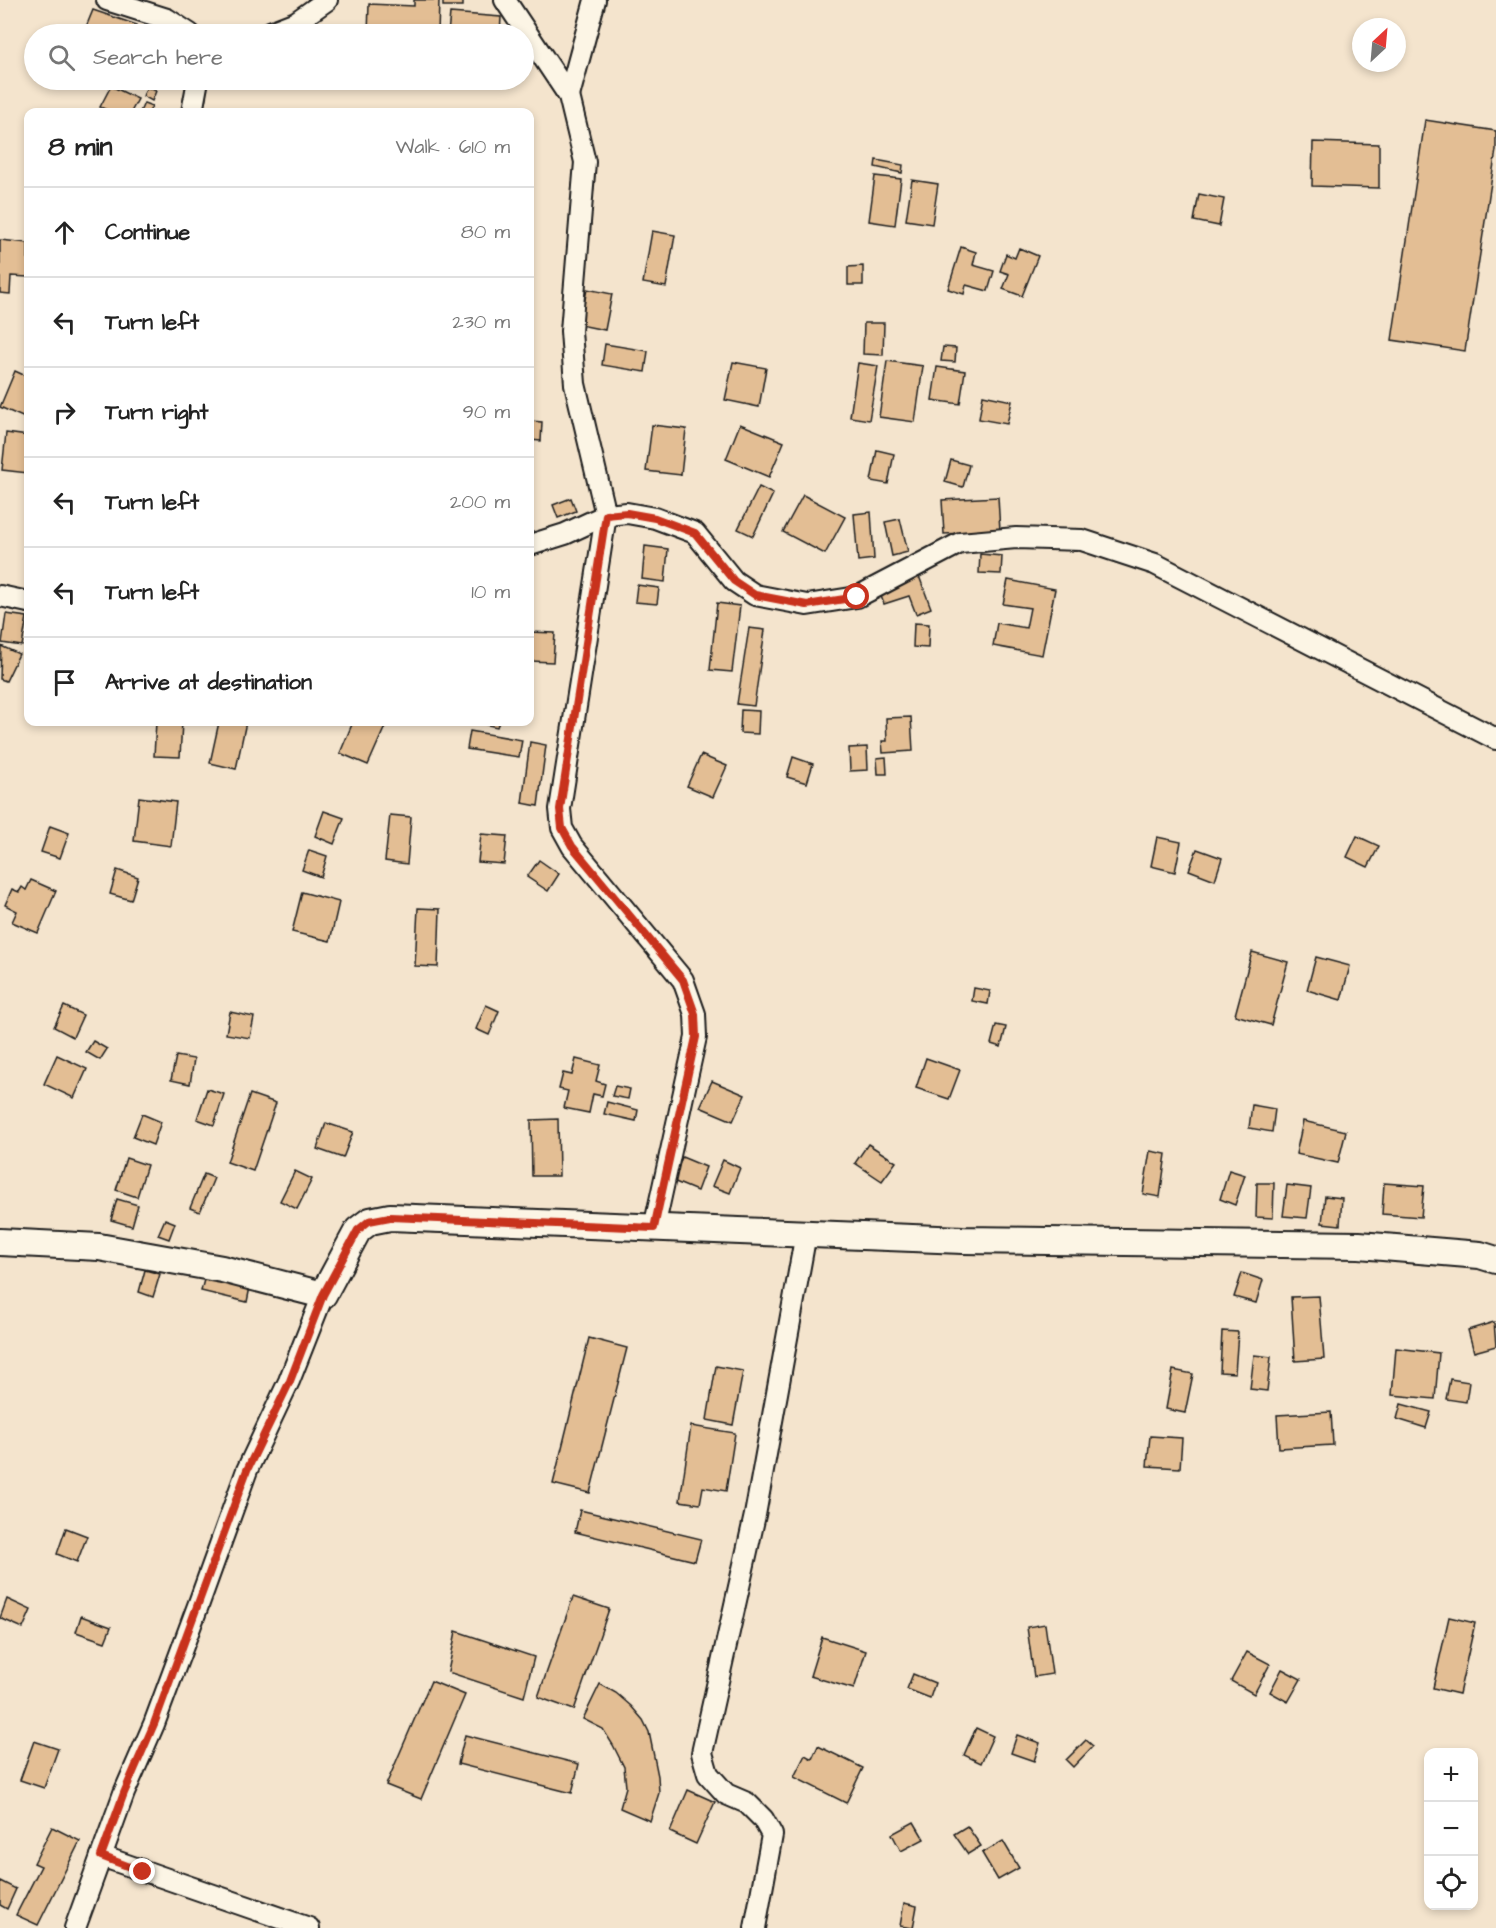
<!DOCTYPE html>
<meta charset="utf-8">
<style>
body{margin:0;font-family:"Architects Daughter",sans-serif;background:#f2f2f2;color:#222}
.controls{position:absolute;right:18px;bottom:18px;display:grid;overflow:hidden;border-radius:12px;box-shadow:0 3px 9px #0003}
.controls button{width:54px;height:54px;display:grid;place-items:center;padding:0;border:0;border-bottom:2px solid #e0e0e0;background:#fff;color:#222;font:30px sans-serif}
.compass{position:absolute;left:1352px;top:18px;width:54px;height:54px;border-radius:50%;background:#fff;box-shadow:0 3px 9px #0003;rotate:26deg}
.stop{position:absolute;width:18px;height:18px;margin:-14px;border:4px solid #c8321e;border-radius:50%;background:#fff}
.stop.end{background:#c8321e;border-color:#fff;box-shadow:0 2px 6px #0008}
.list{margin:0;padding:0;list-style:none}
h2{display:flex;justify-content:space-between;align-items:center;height:78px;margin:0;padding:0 24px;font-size:26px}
h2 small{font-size:20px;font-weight:400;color:#767676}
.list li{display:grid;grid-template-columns:39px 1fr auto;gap:18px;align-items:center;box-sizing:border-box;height:90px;padding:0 24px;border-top:2px solid #e0e0e0}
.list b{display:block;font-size:22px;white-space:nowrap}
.list em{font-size:20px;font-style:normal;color:#767676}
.icon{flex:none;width:33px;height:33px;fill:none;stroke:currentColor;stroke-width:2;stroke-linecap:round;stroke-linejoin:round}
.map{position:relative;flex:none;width:1496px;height:1928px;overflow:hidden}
.search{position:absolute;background:#fff;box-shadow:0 3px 9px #0003;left:24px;top:24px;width:510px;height:66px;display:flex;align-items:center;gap:15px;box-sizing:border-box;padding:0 21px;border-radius:33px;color:#767676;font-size:22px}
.panel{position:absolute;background:#fff;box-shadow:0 3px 9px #0003;left:24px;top:108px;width:510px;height:618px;border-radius:12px}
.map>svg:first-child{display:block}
.building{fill:#e3be94;stroke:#1c1c1c;stroke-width:1.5}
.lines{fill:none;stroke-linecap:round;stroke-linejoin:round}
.minor-casing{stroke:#1c1c1c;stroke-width:24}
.tertiary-casing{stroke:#1c1c1c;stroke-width:30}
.minor{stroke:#fcf5e5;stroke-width:20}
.tertiary{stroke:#fcf5e5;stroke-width:26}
.route{stroke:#c8321e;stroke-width:8}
</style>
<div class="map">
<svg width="1496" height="1928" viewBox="0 0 1496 1928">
<rect width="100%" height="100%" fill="#f4e4cd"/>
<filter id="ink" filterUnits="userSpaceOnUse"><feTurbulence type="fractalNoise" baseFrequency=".0167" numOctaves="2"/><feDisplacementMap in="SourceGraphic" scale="12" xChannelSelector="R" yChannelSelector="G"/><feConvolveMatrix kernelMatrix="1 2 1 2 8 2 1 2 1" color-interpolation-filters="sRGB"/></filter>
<g filter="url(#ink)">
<g class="building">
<path d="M414,0H439L438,34H368L369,4L414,6Z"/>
<rect x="443" y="0" width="20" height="6"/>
<path d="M93,10L137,25L134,34H105L86,27Z"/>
<path d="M450,13L501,17L500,34H448Z"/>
<path d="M332,80H350V85L331,83Z"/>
<path d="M111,86L138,99L131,112H112L100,107Z"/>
<path d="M147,87L156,91L152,101L143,96Z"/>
<path d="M144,103L152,106L149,112H140Z"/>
<path d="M1425,120L1496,131V150L1465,351L1392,340Z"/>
<path d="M1313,142L1379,144V188L1312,186Z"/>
<path d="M876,160L903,165L902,173L875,167Z"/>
<path d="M875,176L901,179L895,225L869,221Z"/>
<path d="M912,180L938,184L932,224L906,220Z"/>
<path d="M1199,194L1224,199L1219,226L1194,221Z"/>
<path d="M652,231L675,235L666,287L643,283Z"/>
<path d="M0,240L28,243V277L11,276L10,294L0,293Z"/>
<path d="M961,247L976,252L973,265L994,271L988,291L966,285L964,294L948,289Z"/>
<path d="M1019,248L1038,256L1022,296L1003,289L1009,274L1000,271L1006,254L1015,258Z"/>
<path d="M863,266V285H848V267Z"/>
<path d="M587,289L612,294L605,330L580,325Z"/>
<path d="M864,323H884L883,355L863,354Z"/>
<path d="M605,344L648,351L645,372L602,365Z"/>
<path d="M943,347L956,348L955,362L941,361Z"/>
<path d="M887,361L923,366L915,422L879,417Z"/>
<path d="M733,362L766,368L759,407L725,400Z"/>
<path d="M858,363L878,366L869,420L850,417Z"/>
<path d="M937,367L965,371L960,404L932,400Z"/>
<path d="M15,371L28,377V415L27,419L0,407Z"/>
<path d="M983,395L1012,401L1007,424L979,419Z"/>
<path d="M530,421L542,422L541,441L530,440Z"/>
<path d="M740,424L784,442L769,477L726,459Z"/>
<path d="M652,425L686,429L681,475L646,471Z"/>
<path d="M6,433L28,436V473L2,470Z"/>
<path d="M877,450L894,454L888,484L871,481Z"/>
<path d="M951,460L969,465L963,487L945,482Z"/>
<path d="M759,487L773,494L753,536L738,529Z"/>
<path d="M803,495L845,517L825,554L783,532Z"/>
<path d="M998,497L1000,531L944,534L942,500Z"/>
<path d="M571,498L576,511L558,518L553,505Z"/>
<path d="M871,512L874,559L858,561L854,514Z"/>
<path d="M900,519L908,552L892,556L885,522Z"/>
<path d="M645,546L668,549L665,582L642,579Z"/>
<path d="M980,554L1002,556L1001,574L979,573Z"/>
<path d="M919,576L931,608L916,614L909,596L884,604L879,591Z"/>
<path d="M1008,580L1055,589L1042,655L993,646L997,623L1026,628L1030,608L1003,604Z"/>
<path d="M637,585L659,588L657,604L635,602Z"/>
<path d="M717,603L740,606L732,672L710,670Z"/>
<path d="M6,614L27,617L22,646L2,643Z"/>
<path d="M914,623L929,624L928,648L913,647Z"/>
<path d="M749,628L765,630L754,706L737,704Z"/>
<path d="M530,632L555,633L553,662L530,661Z"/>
<path d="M1,646L19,654L6,681L0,679Z"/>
<path d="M741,710L759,711L758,734L740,733Z"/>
<path d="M911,717L913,751L883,753L882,741H887L886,718Z"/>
<path d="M156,722H182L180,757L154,756Z"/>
<path d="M219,722H246L236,769L210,763Z"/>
<path d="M353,722H387L368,765L340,753Z"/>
<path d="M474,722H499L497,727Z"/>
<path d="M470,731L522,740L519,757L467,749Z"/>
<path d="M530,742L546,745L538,806L522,803Z"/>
<path d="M867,747L868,770L850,771L849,748Z"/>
<path d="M701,755L727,766L713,797L687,786Z"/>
<path d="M793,757L813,764L807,783L787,777Z"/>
<path d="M886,757L887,774H878L877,758Z"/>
<path d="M139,797L176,802L171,846L134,841Z"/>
<path d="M324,811L344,818L334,844L315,836Z"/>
<path d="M390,815L411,817L407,864L385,861Z"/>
<path d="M50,826L69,833L60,858L41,852Z"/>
<path d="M481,834L507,836L504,864L478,862Z"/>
<path d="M1357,836L1379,846L1368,867L1347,857Z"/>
<path d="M1157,837L1181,842L1175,872L1151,866Z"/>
<path d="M1197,849L1222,858L1215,880L1189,870Z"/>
<path d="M309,850L327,856L321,877L302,870Z"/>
<path d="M539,860L559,874L548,891L527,877Z"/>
<path d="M117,870L138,877L131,900L110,894Z"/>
<path d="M31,880L56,891L38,933L12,922L17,911L5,905L12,889L19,892L22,887L26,890Z"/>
<path d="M302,892L339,902L330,941L292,932Z"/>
<path d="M418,908L440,909L438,967L415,966Z"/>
<path d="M1252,952L1288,962L1271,1025L1235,1015Z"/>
<path d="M1316,957L1350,966L1341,1000L1307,990Z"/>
<path d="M974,988L990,991L988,1004L972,1001Z"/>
<path d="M486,1005L499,1011L489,1035L476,1029Z"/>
<path d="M64,1006L83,1015L73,1037L54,1027Z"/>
<path d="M230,1012L254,1017L250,1038L226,1034Z"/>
<path d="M996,1025L1006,1027L1001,1047L991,1044Z"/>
<path d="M93,1041L107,1049L100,1060L86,1052Z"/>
<path d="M57,1055L87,1069L74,1098L44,1084Z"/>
<path d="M176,1056L194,1059L190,1084L171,1080Z"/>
<path d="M926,1058L960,1070L949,1099L916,1088Z"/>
<path d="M576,1059L600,1065L596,1081L605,1084L602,1096L593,1094L589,1113L564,1108L568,1091L559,1089L563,1073L572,1075Z"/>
<path d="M712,1081L745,1095L733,1121L700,1107Z"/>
<path d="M615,1086L630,1089L628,1099L612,1096Z"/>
<path d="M207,1089L224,1094L214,1125L197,1119Z"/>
<path d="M250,1094L276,1103L253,1171L227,1162Z"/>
<path d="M607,1102L638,1110L636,1121L604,1114Z"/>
<path d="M1252,1105L1275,1109L1272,1132L1249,1128Z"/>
<path d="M142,1114L161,1122L153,1145L133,1137Z"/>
<path d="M558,1119L559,1176H532L531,1120Z"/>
<path d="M1303,1121L1346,1131L1338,1163L1296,1154Z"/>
<path d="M326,1123L353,1132L343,1158L317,1149Z"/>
<path d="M868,1144L896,1162L882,1181L855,1163Z"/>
<path d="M1150,1151L1166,1154L1160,1197L1143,1194Z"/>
<path d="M682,1157L706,1167L697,1191L673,1181Z"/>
<path d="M126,1158L147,1165L137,1197L116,1190Z"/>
<path d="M723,1160L740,1168L730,1193L712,1186Z"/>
<path d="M1229,1170L1245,1175L1235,1205L1220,1199Z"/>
<path d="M295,1171L312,1179L297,1209L280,1201Z"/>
<path d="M204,1174L214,1178L200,1212L190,1208Z"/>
<path d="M1257,1183H1274L1273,1218L1256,1217Z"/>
<path d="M1384,1183L1424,1186L1421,1217L1382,1214Z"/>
<path d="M1287,1185L1311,1188L1307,1218L1283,1216Z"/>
<path d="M1325,1196L1342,1198L1340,1225L1322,1223Z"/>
<path d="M117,1199L138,1205L132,1226L111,1220Z"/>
<path d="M165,1219L175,1223L169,1239L158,1235Z"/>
<path d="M145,1270L160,1274L153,1297L139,1292Z"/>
<path d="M1242,1273L1263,1280L1256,1303L1234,1297Z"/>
<path d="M205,1276L250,1287L247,1302L201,1291Z"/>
<path d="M1319,1296L1324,1359L1295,1361L1291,1297Z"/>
<path d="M1494,1322L1496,1346L1474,1352L1468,1330Z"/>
<path d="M1222,1331L1238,1332L1235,1373L1220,1372Z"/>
<path d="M589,1338L627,1348L590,1493L553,1484Z"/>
<path d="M1396,1348L1439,1353L1435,1399L1392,1395Z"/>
<path d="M1254,1355L1271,1357L1267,1391L1250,1389Z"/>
<path d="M716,1366L743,1371L733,1425L707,1420Z"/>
<path d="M1173,1370L1193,1374L1185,1413L1166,1409Z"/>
<path d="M1450,1379L1469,1382L1466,1402L1446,1399Z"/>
<path d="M1401,1404L1431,1412L1426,1428L1397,1419Z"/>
<path d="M1331,1412L1333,1445L1279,1448L1277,1415Z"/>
<path d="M691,1426L735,1433L726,1491L703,1487L700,1504L680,1501Z"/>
<path d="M1150,1436L1182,1438L1180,1468L1147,1466Z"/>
<path d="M580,1510L701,1539L695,1561L575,1532Z"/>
<path d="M66,1528L87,1536L77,1562L57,1554Z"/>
<path d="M573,1597L609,1609L574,1710L538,1697Z"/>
<path d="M7,1599L31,1610L23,1628L0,1618Z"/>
<path d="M81,1616L111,1627L105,1642L76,1632Z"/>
<path d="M1449,1617L1475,1623L1459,1694L1433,1688Z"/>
<path d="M1045,1624L1052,1674L1034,1677L1027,1627Z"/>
<path d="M456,1631L534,1657L524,1697L448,1672Z"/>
<path d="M822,1637L866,1651L854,1689L810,1676Z"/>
<path d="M1247,1652L1270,1664L1254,1694L1231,1681Z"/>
<path d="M1282,1669L1301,1679L1288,1702L1270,1692Z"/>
<path d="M913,1674L935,1683L930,1698L907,1689Z"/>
<path d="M431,1681L465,1695L421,1799L386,1785Z"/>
<path d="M600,1684L616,1693L631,1706L643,1720L649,1732L658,1776L659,1793L650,1821L620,1808L626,1787L624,1767L613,1745L603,1729L583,1719Z"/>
<path d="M976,1728L993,1736L981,1763L964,1755Z"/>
<path d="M465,1735L579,1764L572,1793L458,1764Z"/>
<path d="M1017,1735L1040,1743L1034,1761L1011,1753Z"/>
<path d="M1086,1740L1093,1746L1073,1767L1066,1760Z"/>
<path d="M34,1741L58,1749L44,1788L20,1780Z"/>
<path d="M818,1746L863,1768L846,1803L794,1777L805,1755L812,1759Z"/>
<path d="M688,1790L715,1802L696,1844L670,1832Z"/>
<path d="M914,1822L924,1839L901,1851L892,1834Z"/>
<path d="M967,1826L981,1846L968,1854L954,1834Z"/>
<path d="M52,1827L80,1841L38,1925L16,1915L41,1866L34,1863Z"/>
<path d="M1003,1841L1019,1868L998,1880L982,1853Z"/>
<path d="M0,1881L16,1889L7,1909L0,1905Z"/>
<path d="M904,1903L917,1906L913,1928L900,1926Z"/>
</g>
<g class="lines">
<defs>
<g id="minor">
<path d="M107,0L167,19L190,34"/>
<path d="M505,0L569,96L585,162L571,331L575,384L606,515L560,809L562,828L572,846L683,980L695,1014L696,1037L654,1228"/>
<path d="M265,34L296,22L327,0"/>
<path d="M569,96L595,0"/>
<path d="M192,112L198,80"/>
<path d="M530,545L565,534L606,515L627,513L655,518L695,533L734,581L755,595L807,605L857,597L960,543L1016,538L1082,540L1155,564L1496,739"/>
<path d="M0,596L28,602"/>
<path d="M101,1856L309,1928"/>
<path d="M75,1928L124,1793L154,1724L199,1603L247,1470L289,1381L323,1295"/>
<path d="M755,1928L772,1835L763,1819L747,1803L726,1794L708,1774L702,1753L755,1515L806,1233"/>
</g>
<path id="tertiary" d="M0,1242L99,1247L222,1269L323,1295L358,1230L370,1221L390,1217L963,1240L1359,1245L1480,1255L1496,1260"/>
</defs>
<use href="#minor" class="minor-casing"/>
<use href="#tertiary" class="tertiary-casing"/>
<use href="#minor" class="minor"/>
<use href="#tertiary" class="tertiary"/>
</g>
</g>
<g class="lines" filter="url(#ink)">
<path class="route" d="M143,1872L101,1856L124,1793L154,1724L247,1470L290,1381L323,1295L358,1230L369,1221L390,1217L654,1228L696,1037L695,1014L683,980L572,846L562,828L560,809L606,515L627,513L655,518L695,533L734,581L755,595L807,605L857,597"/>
</g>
</svg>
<div class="controls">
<button>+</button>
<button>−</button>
<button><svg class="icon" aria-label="locate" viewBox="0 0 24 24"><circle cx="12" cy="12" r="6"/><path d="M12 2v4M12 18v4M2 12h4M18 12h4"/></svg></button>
</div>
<svg class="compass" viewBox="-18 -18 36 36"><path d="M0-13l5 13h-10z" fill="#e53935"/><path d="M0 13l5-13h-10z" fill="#767676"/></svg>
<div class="stop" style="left:857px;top:597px"></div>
<div class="stop end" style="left:143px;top:1872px"></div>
<div class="search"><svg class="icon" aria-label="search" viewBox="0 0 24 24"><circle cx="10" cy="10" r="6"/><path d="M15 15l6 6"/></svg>Search here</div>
<section class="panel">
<h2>8 min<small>Walk · 610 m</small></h2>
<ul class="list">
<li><svg class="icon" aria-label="ahead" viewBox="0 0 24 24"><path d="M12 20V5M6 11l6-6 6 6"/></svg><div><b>Continue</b></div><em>80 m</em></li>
<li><svg class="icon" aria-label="left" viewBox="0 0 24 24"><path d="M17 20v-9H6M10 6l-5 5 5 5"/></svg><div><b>Turn left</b></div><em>230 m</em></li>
<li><svg class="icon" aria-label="right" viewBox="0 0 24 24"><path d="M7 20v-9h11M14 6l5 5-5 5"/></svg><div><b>Turn right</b></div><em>90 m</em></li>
<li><svg class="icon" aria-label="left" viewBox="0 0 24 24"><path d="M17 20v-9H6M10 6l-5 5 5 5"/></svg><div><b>Turn left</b></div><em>200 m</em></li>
<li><svg class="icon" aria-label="left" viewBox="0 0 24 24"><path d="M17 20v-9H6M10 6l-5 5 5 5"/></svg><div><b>Turn left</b></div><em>10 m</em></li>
<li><svg class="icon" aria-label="arrive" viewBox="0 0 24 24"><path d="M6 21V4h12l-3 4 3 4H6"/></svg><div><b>Arrive at destination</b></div></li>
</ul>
</section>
</div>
